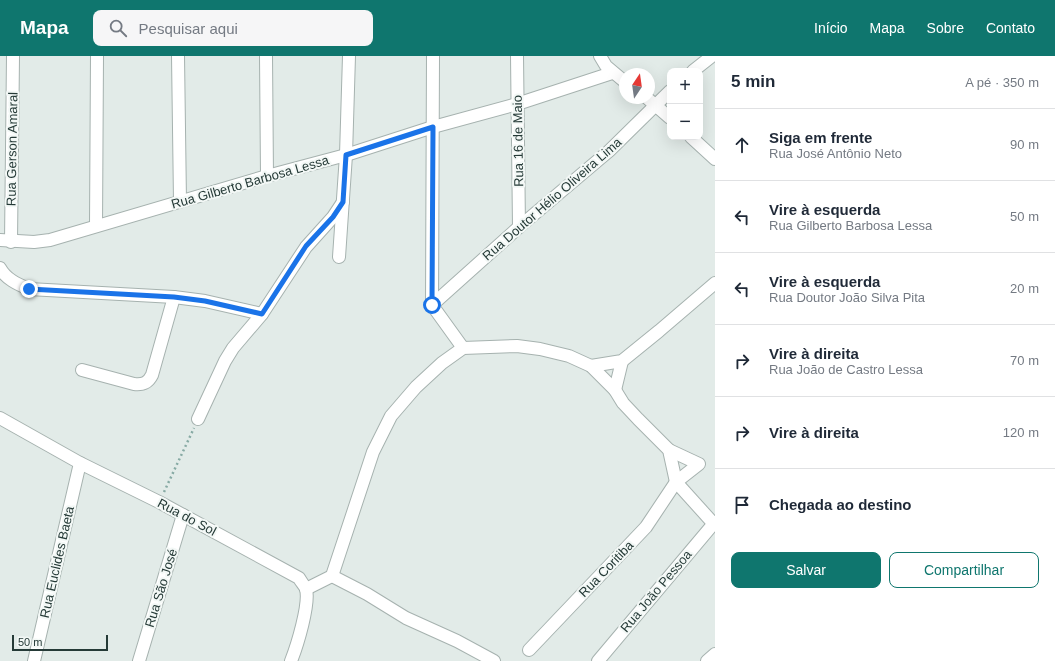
<!DOCTYPE html>
<html lang="pt">
<meta charset="utf-8">
<style>
body{margin:0;font-family:Helvetica,sans-serif;background:#f6f6f7;color:#1f2937}
.controls{position:absolute;right:12px;top:12px;display:grid;overflow:hidden;border-radius:8px;box-shadow:0 4px 16px #0002}
.controls button{width:36px;height:36px;display:grid;place-items:center;padding:0;border:0;border-bottom:1px solid #e0e1e3;background:#fff;color:#1f2937;font:20px sans-serif}
.compass{position:absolute;left:619px;top:12px;width:36px;height:36px;border-radius:50%;background:#fff;box-shadow:0 4px 16px #0002;rotate:13deg}
.scale{position:absolute;left:12px;bottom:10px;width:96px;box-sizing:border-box;padding-left:4px;border:2px solid #253a37;border-top:0;font-size:11px;line-height:14px;white-space:nowrap;color:#253a37;-webkit-text-stroke:3px #f3f8f6;paint-order:stroke}
.stop{position:absolute;width:12px;height:12px;margin:-9px;border:3px solid #1a73e8;border-radius:50%;background:#fff}
.stop.end{background:#1a73e8;border-color:#fff;box-shadow:0 1px 4px #0008}
.list{margin:0;padding:0;list-style:none}
h2{display:flex;justify-content:space-between;align-items:center;height:52px;margin:0;padding:0 16px;font-size:17px}
h2 small{font-size:13px;font-weight:400;color:#747a83}
.list li{display:grid;grid-template-columns:26px 1fr auto;gap:12px;align-items:center;box-sizing:border-box;height:72px;padding:0 16px;border-top:1px solid #e0e1e3}
.list b{display:block;font-size:15px;white-space:nowrap}
.list p{margin:0;font-size:13px;white-space:nowrap;color:#747a83}
.list em{font-size:13px;font-style:normal;color:#747a83}
.actions{display:flex;gap:8px;padding:12px 16px}
.actions a{flex:1;padding:9px 0;border:1px solid #0f766e;border-radius:8px;text-align:center;font-size:14px;color:#0f766e}
.actions .main{background:#0f766e;color:#fff}
.icon{flex:none;width:22px;height:22px;fill:none;stroke:currentColor;stroke-width:2;stroke-linecap:round;stroke-linejoin:round}
.map{position:relative;flex:none;width:715px;height:605px;overflow:hidden}
header{display:flex;align-items:center;gap:24px;box-sizing:border-box;height:56px;padding:0 20px;background:#0f766e;color:#fff}
header strong{font-size:19px}
nav{display:flex;gap:22px;margin-inline-start:auto;font-size:14px}
.search{width:280px;height:36px;background:#f6f6f7;display:flex;align-items:center;gap:10px;box-sizing:border-box;padding:0 14px;border-radius:8px;color:#747a83;font-size:15px}
main{display:flex}
aside{flex:1;background:#fff}
.map>svg:first-child{display:block}
.lines{fill:none;stroke-linecap:round;stroke-linejoin:round}
.minor-casing{stroke:#a6b2af;stroke-width:14}
.path{stroke:#87aaa4;stroke-width:2.5;stroke-dasharray:2 3;stroke-linecap:butt}
.minor{stroke:#fff;stroke-width:12}
.route{stroke:#1a73e8;stroke-width:5}
.labels{text-anchor:middle;dominant-baseline:central;stroke-width:4;stroke-linejoin:round;paint-order:stroke}
.street-label{font-size:13px;fill:#253a37;stroke:#f3f8f6}
</style>
<header>
<strong>Mapa</strong>
<div class="search"><svg class="icon" aria-label="search" viewBox="0 0 24 24"><circle cx="10" cy="10" r="6"/><path d="M15 15l6 6"/></svg>Pesquisar aqui</div>
<nav><a>Início</a><a>Mapa</a><a>Sobre</a><a>Contato</a></nav>
</header>
<main>
<div class="map">
<svg width="715" height="605" viewBox="0 0 715 605">
<rect width="100%" height="100%" fill="#e2ebe8"/>
<g class="lines">
<defs>
<g id="minor">
<path d="M178,0L180,145"/>
<path d="M266,0L267,120"/>
<path d="M433,0L432,249L463,292"/>
<path d="M517,0L519,171"/>
<path d="M600,0L606,10L625,26"/>
<path d="M693,15L712,0"/>
<path d="M647,42L670,62"/>
<path d="M691,81L715,103"/>
<path d="M96,170L97,0"/>
<path d="M0,184L34,186L50,184L267,120L346,99L433,71L517,48L612,17"/>
<path d="M11,186L13,0"/>
<path d="M339,201L346,99L349,0"/>
<path d="M0,212C6,223 17,228 29,233L174,241L205,245L262,258"/>
<path d="M432,249L519,171L609,95L670,35"/>
<path d="M591,310L622,305L659,275L715,227"/>
<path d="M82,314L134,328C143,329 148,327 152,319L174,241"/>
<path d="M615,334L622,305"/>
<path d="M0,362L80,407L159,446L299,522C301,526 305,530 306,533C310,548 297,590 291,605"/>
<path d="M198,363L225,305L233,292L262,258L306,191L333,161L343,146"/>
<path d="M676,426L713,467"/>
<path d="M332,520L367,538L406,562L457,585L494,605"/>
<path d="M306,533L332,520L373,396L391,360L416,331L442,307L463,292L517,290L540,293L569,300L591,310L615,334L623,347L638,363L669,394L676,426"/>
<path d="M529,594L646,471L676,426L699,408L669,394"/>
<path d="M34,605L80,407"/>
<path d="M139,605L183,459"/>
<path d="M598,605L715,466"/>
<path d="M707,605L715,598"/>
</g>
</defs>
<use href="#minor" class="minor-casing"/>
<path class="path" d="M164,436L194,372"/>
<use href="#minor" class="minor"/>
</g>
<g class="lines">
<path class="route" d="M29,233L174,241L205,245L262,258L306,190L333,161L343,146L346,99L433,71L432,249"/>
</g>
<g class="labels">
<g class="street-label">
<text transform="translate(518 85) rotate(-91)">Rua 16 de Maio</text>
<text transform="translate(12 93) rotate(-89)">Rua Gerson Amaral</text>
<text transform="translate(250 126) rotate(-16)">Rua Gilberto Barbosa Lessa</text>
<text transform="translate(552 143) rotate(-41)">Rua Doutor Hélio Oliveira Lima</text>
<text transform="translate(187 461) rotate(28)">Rua do Sol</text>
<text transform="translate(57 506) rotate(-77)">Rua Euclides Baeta</text>
<text transform="translate(606 513) rotate(-46)">Rua Coritiba</text>
<text transform="translate(161 532) rotate(-73)">Rua São José</text>
<text transform="translate(656 535) rotate(-50)">Rua João Pessoa</text>
</g>
</g>
</svg>
<div class="controls">
<button>+</button>
<button>−</button>
</div>
<svg class="compass" viewBox="-18 -18 36 36"><path d="M0-13l5 13h-10z" fill="#e53935"/><path d="M0 13l5-13h-10z" fill="#747a83"/></svg>
<div class="scale">50 m</div>
<div class="stop" style="left:432px;top:249px"></div>
<div class="stop end" style="left:29px;top:233px"></div>
</div>
<aside>
<h2>5 min<small>A pé · 350 m</small></h2>
<ul class="list">
<li><svg class="icon" aria-label="ahead" viewBox="0 0 24 24"><path d="M12 20V5M6 11l6-6 6 6"/></svg><div><b>Siga em frente</b><p>Rua José Antônio Neto</p></div><em>90 m</em></li>
<li><svg class="icon" aria-label="left" viewBox="0 0 24 24"><path d="M17 20v-9H6M10 6l-5 5 5 5"/></svg><div><b>Vire à esquerda</b><p>Rua Gilberto Barbosa Lessa</p></div><em>50 m</em></li>
<li><svg class="icon" aria-label="left" viewBox="0 0 24 24"><path d="M17 20v-9H6M10 6l-5 5 5 5"/></svg><div><b>Vire à esquerda</b><p>Rua Doutor João Silva Pita</p></div><em>20 m</em></li>
<li><svg class="icon" aria-label="right" viewBox="0 0 24 24"><path d="M7 20v-9h11M14 6l5 5-5 5"/></svg><div><b>Vire à direita</b><p>Rua João de Castro Lessa</p></div><em>70 m</em></li>
<li><svg class="icon" aria-label="right" viewBox="0 0 24 24"><path d="M7 20v-9h11M14 6l5 5-5 5"/></svg><div><b>Vire à direita</b></div><em>120 m</em></li>
<li><svg class="icon" aria-label="arrive" viewBox="0 0 24 24"><path d="M6 21V4h12l-3 4 3 4H6"/></svg><div><b>Chegada ao destino</b></div></li>
</ul>
<div class="actions"><a class="main">Salvar</a><a>Compartilhar</a></div>
</aside>
</main>
